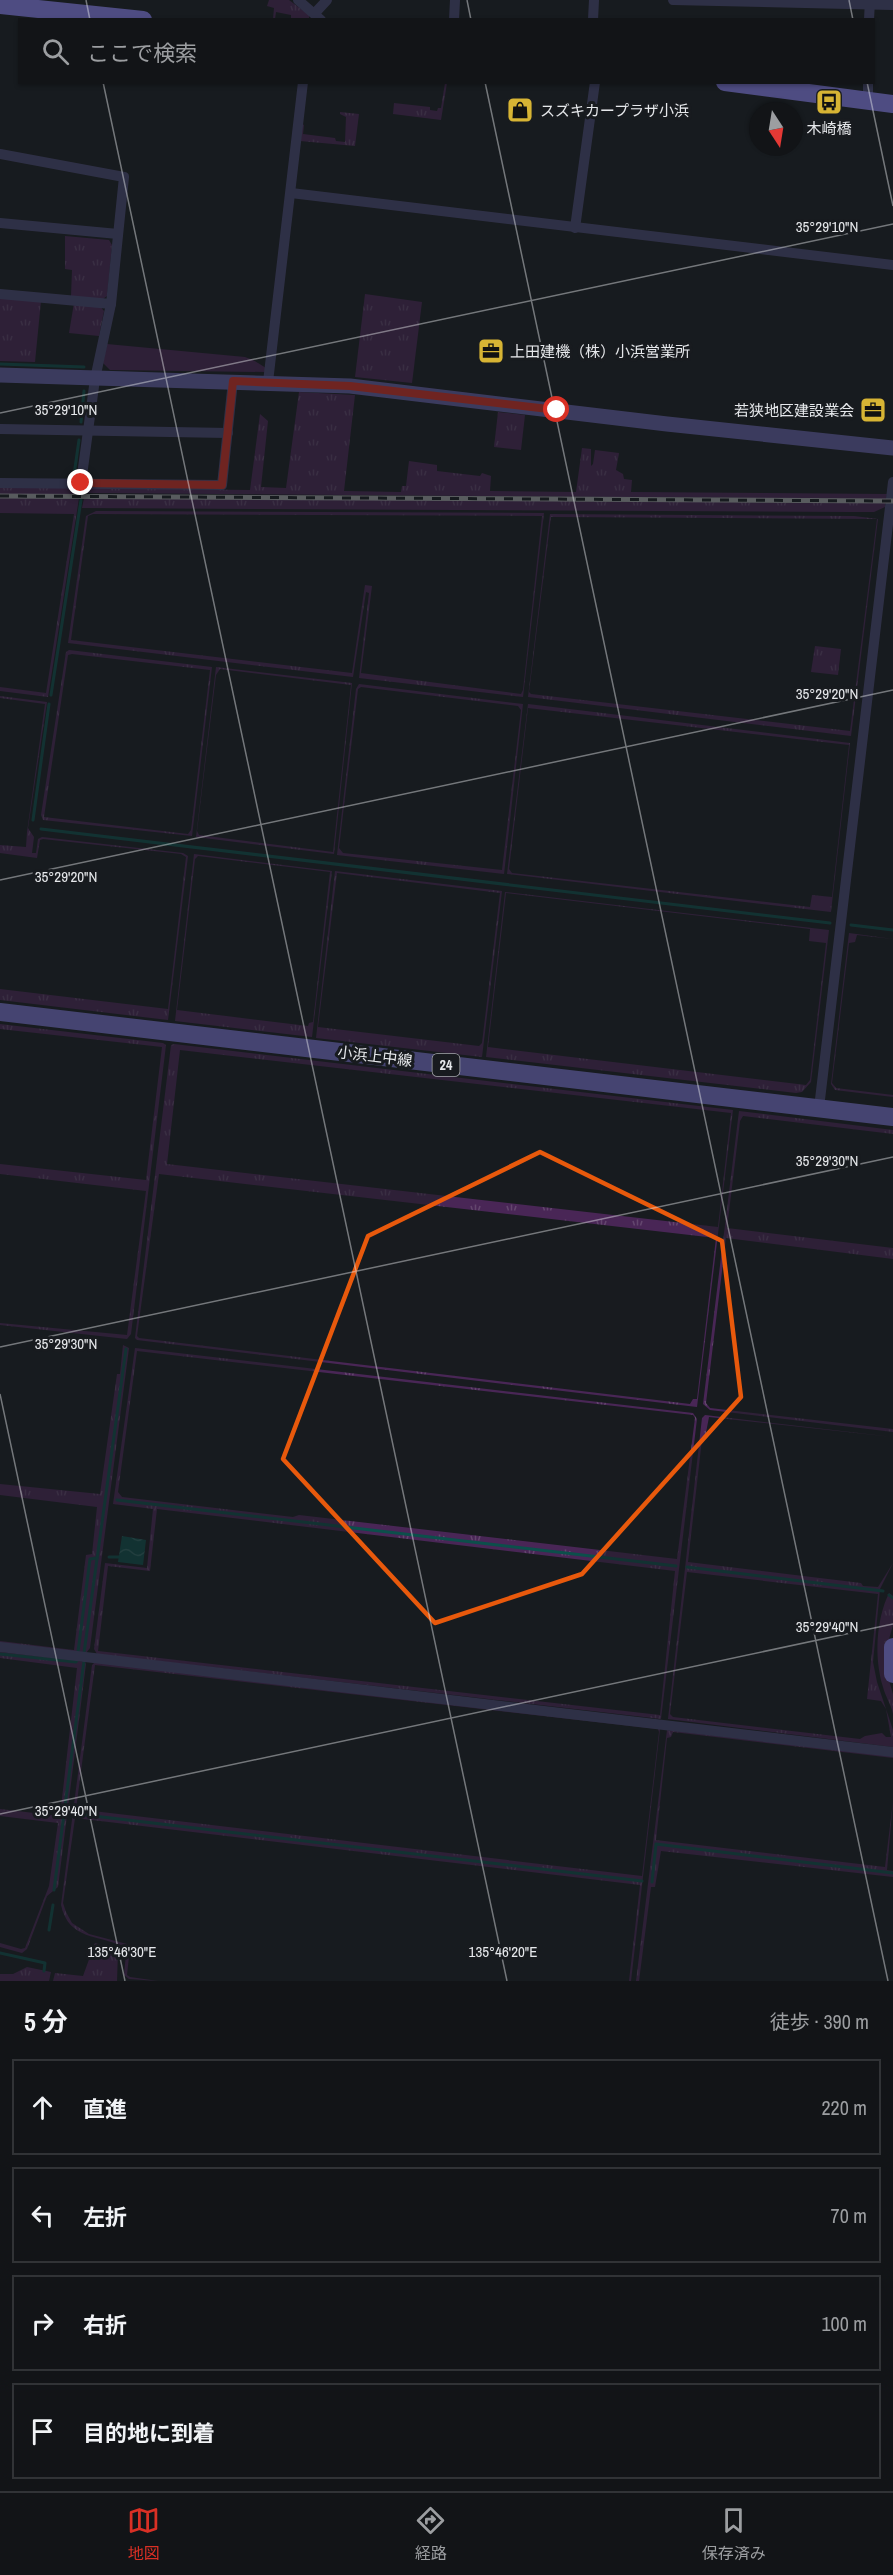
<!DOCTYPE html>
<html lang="ja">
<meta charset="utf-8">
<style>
body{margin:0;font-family:"Archivo Narrow","Noto Sans JP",sans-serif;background:#1f2124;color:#f1f3f6}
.compass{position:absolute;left:749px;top:102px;width:54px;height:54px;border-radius:50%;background:#121417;box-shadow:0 2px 4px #0004;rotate:168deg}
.stop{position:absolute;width:18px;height:18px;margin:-14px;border:4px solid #d93025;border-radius:50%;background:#fff}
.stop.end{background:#d93025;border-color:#fff;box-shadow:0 2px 6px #0008}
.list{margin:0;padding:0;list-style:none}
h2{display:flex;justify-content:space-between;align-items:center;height:78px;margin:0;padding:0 24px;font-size:26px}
h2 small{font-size:20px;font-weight:400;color:#9c9ea1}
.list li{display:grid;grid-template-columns:39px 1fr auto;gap:18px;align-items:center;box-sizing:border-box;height:96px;margin:0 12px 12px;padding:0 12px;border:2px solid #313336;border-radius:0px}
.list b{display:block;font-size:22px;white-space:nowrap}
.list em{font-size:20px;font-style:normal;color:#9c9ea1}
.icon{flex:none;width:33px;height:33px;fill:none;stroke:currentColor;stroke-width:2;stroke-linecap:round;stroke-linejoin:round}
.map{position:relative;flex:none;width:893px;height:1981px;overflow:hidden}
.search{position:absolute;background:#121417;box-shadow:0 2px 4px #0004;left:18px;right:18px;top:18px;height:66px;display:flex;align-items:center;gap:15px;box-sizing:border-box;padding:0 21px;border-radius:0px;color:#9c9ea1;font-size:22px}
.sheet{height:510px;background:#121417}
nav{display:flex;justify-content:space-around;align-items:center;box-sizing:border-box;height:84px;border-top:2px solid #313336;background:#121417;font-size:16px;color:#9c9ea1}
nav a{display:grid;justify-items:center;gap:3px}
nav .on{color:#d93025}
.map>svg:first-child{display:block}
.grass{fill:url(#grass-tufts);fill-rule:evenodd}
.park{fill:#492656}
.water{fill:url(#water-waves)}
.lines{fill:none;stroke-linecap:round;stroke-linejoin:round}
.stream{stroke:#0c4f4b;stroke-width:3}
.street{stroke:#4b4a77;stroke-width:10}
.secondary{stroke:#6763ac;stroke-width:15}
.primary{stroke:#7d77d5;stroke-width:18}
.highway{stroke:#9088fb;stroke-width:18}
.rail-casing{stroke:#a7a9ac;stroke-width:5}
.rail{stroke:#181b1f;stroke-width:3;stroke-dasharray:9;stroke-linecap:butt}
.route{stroke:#d93025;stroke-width:8}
.marked{fill:none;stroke:#e8590c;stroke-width:4.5;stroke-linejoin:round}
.ticks{fill:none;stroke:#e6e8eb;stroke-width:1.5;stroke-opacity:0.45}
.labels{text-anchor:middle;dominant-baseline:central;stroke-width:6;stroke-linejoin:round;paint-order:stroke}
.shield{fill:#181b1f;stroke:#a8aaae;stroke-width:1.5}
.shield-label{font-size:14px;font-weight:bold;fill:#e6e8eb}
.poi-label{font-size:15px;fill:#e6e8eb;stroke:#181b1f;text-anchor:start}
.street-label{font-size:15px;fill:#e6e8eb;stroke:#181b1f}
.ticks-label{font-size:15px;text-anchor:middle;fill:#e6e8eb;stroke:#181b1f;stroke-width:6;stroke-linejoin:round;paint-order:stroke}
</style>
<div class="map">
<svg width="893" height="1981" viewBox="0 0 893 1981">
<defs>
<pattern id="grass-tufts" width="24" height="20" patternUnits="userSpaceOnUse" patternTransform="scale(1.5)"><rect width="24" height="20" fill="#492656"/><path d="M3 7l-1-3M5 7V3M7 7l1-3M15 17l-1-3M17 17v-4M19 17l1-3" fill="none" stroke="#63466e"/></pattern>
<pattern id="water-waves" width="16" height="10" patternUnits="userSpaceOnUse" patternTransform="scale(1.5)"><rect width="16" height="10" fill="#0c4f4b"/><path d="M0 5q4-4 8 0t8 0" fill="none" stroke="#2f6865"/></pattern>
</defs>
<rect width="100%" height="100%" fill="#181b1f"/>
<g class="grass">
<path d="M269,0H289L309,15V19H291V15L276,12L275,19H273L274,8L267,6Z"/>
<path d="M445,83H447L441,120L393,114L394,103L430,107V110L437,111L438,108H441Z"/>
<path d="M340,112L359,114L355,146L300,141L302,124L304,125L303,134L335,138L336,141L345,142L346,117L340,114Z"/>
<path d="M65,236L109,240L112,245L107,296L103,299L71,296L72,270L65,269Z"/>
<path d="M365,294L422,302L412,383L355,377Z"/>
<path d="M0,297L41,301L35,362L0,361Z"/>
<path d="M74,303L99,305L104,311L99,336L69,333Z"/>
<path d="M299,392L355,395L344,491L401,492L402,486H406L409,461L437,465V471L480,476L482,473L491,476L490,491L576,492L582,448L591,449V466L593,464L595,450L619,453L616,470L623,474L624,479L632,480L631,492L887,494L886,499L84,493L83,488L250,490L260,414L268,421L261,487L286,488Z"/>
<path d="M498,412L525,415L521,450L494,447Z"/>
<path d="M0,488H77L79,494H0Z"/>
<path d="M0,498H79L48,697L0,691V687L46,693L74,514L0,513Z"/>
<path d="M84,498L885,503V507L874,512H854L82,508Z"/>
<path d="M96,511L544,513L523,697L359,678L369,593L366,592L353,677L68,643L86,516ZM93,514L542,516L523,690L521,694L361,673L372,586L365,585L352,673L71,640L88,516Z"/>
<path d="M550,514L854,516L878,519L851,736L528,697ZM551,517L877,519L850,731L531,694L529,692Z"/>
<path d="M815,646L841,649L838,675L811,672Z"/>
<path d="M69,650L212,667L192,836L43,820L41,815L66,652ZM72,654L210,670L191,830L188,834L44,817L68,655Z"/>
<path d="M216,667L352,683L334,854L196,837ZM220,669L351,685L333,852L199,835L197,831L216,675Z"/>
<path d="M359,684L523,704L504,874L337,855L356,689ZM361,687L518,706L521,710L502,870L343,853L339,848L358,689Z"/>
<path d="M0,696L47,702L28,828L34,837L32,853H36L38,839L42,837L183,853L188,856L168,1020L0,1000V989L168,1009L186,857L181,854L43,839L40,840L37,858L0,853V845L26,847L27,832L45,704L0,698Z"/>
<path d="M528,704L850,743L831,912L507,874ZM528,708L849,745L832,897L812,895L810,907L512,873L509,869Z"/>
<path d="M194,854L332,871L312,1037L175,1021ZM198,856L330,872L313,1022L309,1023L308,1026L177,1010L195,859Z"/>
<path d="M335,871L502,891L482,1057L316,1038ZM337,873L500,893L482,1043L479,1046L318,1027Z"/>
<path d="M505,892L829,930L811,1082L802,1092L796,1093L486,1057ZM506,893L810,929L809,941L826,943L810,1080L806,1085L488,1047Z"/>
<path d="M849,933L893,939L857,935L855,942L849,943L832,1083L836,1088L893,1095V1097L835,1090L831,1084Z"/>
<path d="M0,1024L163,1043L166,1045L131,1334L127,1339L0,1325V1323L127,1335L146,1191L0,1174V1164L146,1180L162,1047L0,1029Z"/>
<path d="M174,1044L733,1110L697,1407L137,1340L135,1338L171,1045ZM180,1050L731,1113L718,1227L167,1164ZM159,1174L716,1238L697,1399H693L690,1404L139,1338L137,1336Z"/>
<path d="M739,1111L893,1130V1134L743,1116L740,1121L727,1228L893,1248V1259L726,1238L706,1403L710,1408L893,1429V1432L710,1410L703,1404Z"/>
<path d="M123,1345L129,1348L90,1648L86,1653L0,1644V1641L74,1650L86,1555L92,1554L97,1507L0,1495V1484L100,1494L117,1374H120Z"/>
<path d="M135,1348L693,1413L697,1419L661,1719L97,1654L94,1649L105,1563L147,1568L153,1509L113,1504ZM137,1351L693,1415L695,1418L677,1559L299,1515L293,1517L122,1497L118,1492ZM157,1509L675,1571L660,1715L98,1651L108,1566L150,1571Z"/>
<path d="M705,1415L893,1437L709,1417L705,1438L702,1439L688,1562L861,1583L863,1586L878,1587L893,1563L880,1589L873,1662L877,1682L893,1730V1747L668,1719L702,1418ZM687,1572L878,1594L867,1699L881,1701L886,1709L891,1737H886L882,1733L865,1736L860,1739L673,1717L670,1714Z"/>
<path d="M889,1593L893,1596V1625L887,1646V1674L893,1694V1714C891,1704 885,1696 883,1687C874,1658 876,1620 889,1593Z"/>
<path d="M0,1652L85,1662L86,1664L58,1887L47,1896L27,1949L22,1953L0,1947V1943L21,1949L25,1948L49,1886L58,1823L0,1816V1809L60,1816L77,1668L0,1658Z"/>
<path d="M95,1662L660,1729L631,1981H629L640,1885L75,1818L63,1903L66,1912L72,1923L89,1934L127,1944L130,1947L127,1975L130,1977L158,1981L129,1979L124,1975L126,1954L124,1947C99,1934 69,1941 61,1905L92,1665ZM95,1665L658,1729L659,1732L642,1876L76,1809Z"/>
<path d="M667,1730L893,1756V1758L673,1732L671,1737L667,1738L656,1840L885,1867L893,1801L887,1870L893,1871V1877L661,1851L655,1887H651L639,1981H636Z"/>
<path d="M95,1943L118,1951L117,1981H53L55,1973L83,1976Z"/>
<path d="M27,1967L51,1972L49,1981H0V1974H13Z"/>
</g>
<path class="park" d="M107,344L245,357L253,360L266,368L265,372L110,370L103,363Z"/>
<path class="water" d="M122,1536L146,1540L143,1565L118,1562Z"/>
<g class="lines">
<g class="stream">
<path d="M0,364L84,367"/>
<path d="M81,422L84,391"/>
<path d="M74,475L79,440"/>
<path d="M51,695L81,500"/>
<path d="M33,820L49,704"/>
<path d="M41,829L830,923"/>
<path d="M851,925L893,930"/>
<path d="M117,1500L676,1566"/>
<path d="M109,1557H119"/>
<path d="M687,1567L883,1591"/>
<path d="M889,1595L893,1598"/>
<path d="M78,1652L90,1559L97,1558"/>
<path d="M84,1653L126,1349"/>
<path d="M0,1654L76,1662L77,1660"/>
<path d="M77,1814L642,1881"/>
<path d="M652,1882L656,1844L893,1873"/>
<path d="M54,1890L84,1661"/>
<path d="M49,1930L53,1905"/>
<path d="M0,1953L45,1963L44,1971"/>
</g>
<g class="street">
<path d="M298,0L321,20"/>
<path d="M673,0L893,5"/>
<path d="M315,13L327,0"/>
<path d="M454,20L455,0"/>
<path d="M593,20L594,0"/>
<path d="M869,20L870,0"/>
<path d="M868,101V82"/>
<path d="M0,154L124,177L111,304L95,379L81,483"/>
<path d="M291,193L893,265"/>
<path d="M0,223L118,234"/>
<path d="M575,228L595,82"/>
<path d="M0,294L111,304"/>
<path d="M268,382L303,82"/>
<path d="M0,429L228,433"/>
<path d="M0,483L222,485L233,381"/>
<path d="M819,1108L893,482"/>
<path d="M0,1647L893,1752"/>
</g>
<path class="secondary" d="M0,375L350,386L667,424L893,448"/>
<path class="primary" d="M0,1012L893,1117"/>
<g class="highway">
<path d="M0,5L143,20"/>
<path d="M725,82L893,104"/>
<path d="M893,1647V1674"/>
</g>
<defs>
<path id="rail" d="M0,496L893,501"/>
</defs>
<use href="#rail" class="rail-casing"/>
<use href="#rail" class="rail"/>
</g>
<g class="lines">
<path class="route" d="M81,483L222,485L233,381L350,386L557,410"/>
</g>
<path d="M0 0H893V1981H0ZM540,1152L722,1241L741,1397L582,1574L435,1623L283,1459L368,1236Z" fill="#181b1f" fill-opacity=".55" fill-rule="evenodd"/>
<path class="marked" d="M540,1152L722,1241L741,1397L582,1574L435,1623L283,1459L368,1236Z"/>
<path class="ticks" d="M86,0L90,20M467,0L471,20M849,0L853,20M103,82L507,1981M485,82L888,1981M867,82L893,206M0,413L893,224M0,880L893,690M0,1347L893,1157M0,1394L125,1981M0,1814L893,1624"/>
<defs>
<symbol id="bus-square" viewBox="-11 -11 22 22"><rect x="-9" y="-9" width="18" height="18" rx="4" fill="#d7b434" stroke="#181b1f"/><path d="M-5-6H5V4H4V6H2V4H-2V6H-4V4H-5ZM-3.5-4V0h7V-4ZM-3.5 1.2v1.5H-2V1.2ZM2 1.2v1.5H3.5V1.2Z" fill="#111"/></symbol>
<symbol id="shop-square" viewBox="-11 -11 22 22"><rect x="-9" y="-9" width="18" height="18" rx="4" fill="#d7b434" stroke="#181b1f"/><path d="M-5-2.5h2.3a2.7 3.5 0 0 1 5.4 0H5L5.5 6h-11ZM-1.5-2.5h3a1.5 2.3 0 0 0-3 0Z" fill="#111"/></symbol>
<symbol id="office-square" viewBox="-11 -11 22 22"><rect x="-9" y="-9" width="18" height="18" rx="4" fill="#d7b434" stroke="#181b1f"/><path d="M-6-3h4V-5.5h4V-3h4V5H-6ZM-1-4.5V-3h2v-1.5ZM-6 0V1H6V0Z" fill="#111"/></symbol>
</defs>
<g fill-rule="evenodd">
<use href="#bus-square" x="814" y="87" width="30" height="30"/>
<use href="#shop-square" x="505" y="95" width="30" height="30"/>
<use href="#office-square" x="476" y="336" width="30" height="30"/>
<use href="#office-square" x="858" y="395" width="30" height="30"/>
</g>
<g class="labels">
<rect class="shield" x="432.5" y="1054" width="27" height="22" rx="4.5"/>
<g class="shield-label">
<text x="446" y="1065">24</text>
</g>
<g class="poi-label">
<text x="540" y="110">スズキカープラザ小浜</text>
<text x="829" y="128" text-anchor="middle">木崎橋</text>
<text x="510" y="351">上田建機（株）小浜営業所</text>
<text x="854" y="410" text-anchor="end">若狭地区建設業会</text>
</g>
<g class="street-label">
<text transform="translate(375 1056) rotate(7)">小浜上中線</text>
</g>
</g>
<g class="ticks-label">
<text x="827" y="232">35°29'10"N</text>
<text x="66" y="415">35°29'10"N</text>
<text x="827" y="699">35°29'20"N</text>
<text x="66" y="882">35°29'20"N</text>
<text x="827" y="1166">35°29'30"N</text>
<text x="66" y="1349">35°29'30"N</text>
<text x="827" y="1632">35°29'40"N</text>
<text x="66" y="1816">35°29'40"N</text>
<text x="122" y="1957">135°46'30"E</text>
<text x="503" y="1957">135°46'20"E</text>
</g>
</svg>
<svg class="compass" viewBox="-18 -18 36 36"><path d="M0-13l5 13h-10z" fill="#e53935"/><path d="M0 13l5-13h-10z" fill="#9c9ea1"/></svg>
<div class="stop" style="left:557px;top:410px"></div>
<div class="stop end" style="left:81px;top:483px"></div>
<div class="search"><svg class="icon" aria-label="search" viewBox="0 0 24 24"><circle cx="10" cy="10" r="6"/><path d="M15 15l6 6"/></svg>ここで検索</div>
</div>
<section class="sheet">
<h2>5 分<small>徒歩 · 390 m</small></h2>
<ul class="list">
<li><svg class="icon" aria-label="ahead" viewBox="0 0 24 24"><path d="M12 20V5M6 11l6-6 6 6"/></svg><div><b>直進</b></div><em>220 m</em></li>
<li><svg class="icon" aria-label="left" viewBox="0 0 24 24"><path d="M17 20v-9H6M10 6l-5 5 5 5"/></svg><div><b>左折</b></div><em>70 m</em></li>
<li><svg class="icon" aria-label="right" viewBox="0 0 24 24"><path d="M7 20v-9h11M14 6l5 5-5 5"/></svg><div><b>右折</b></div><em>100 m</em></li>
<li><svg class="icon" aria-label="arrive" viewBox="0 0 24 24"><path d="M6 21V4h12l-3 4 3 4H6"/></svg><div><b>目的地に到着</b></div></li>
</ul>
</section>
<nav>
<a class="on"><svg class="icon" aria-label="map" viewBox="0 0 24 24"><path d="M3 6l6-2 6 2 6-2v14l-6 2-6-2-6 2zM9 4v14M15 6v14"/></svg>地図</a>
<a><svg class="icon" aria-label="directions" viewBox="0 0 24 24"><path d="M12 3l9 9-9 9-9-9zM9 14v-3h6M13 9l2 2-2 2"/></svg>経路</a>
<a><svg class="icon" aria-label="saved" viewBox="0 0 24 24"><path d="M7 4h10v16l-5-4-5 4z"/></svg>保存済み</a>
</nav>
